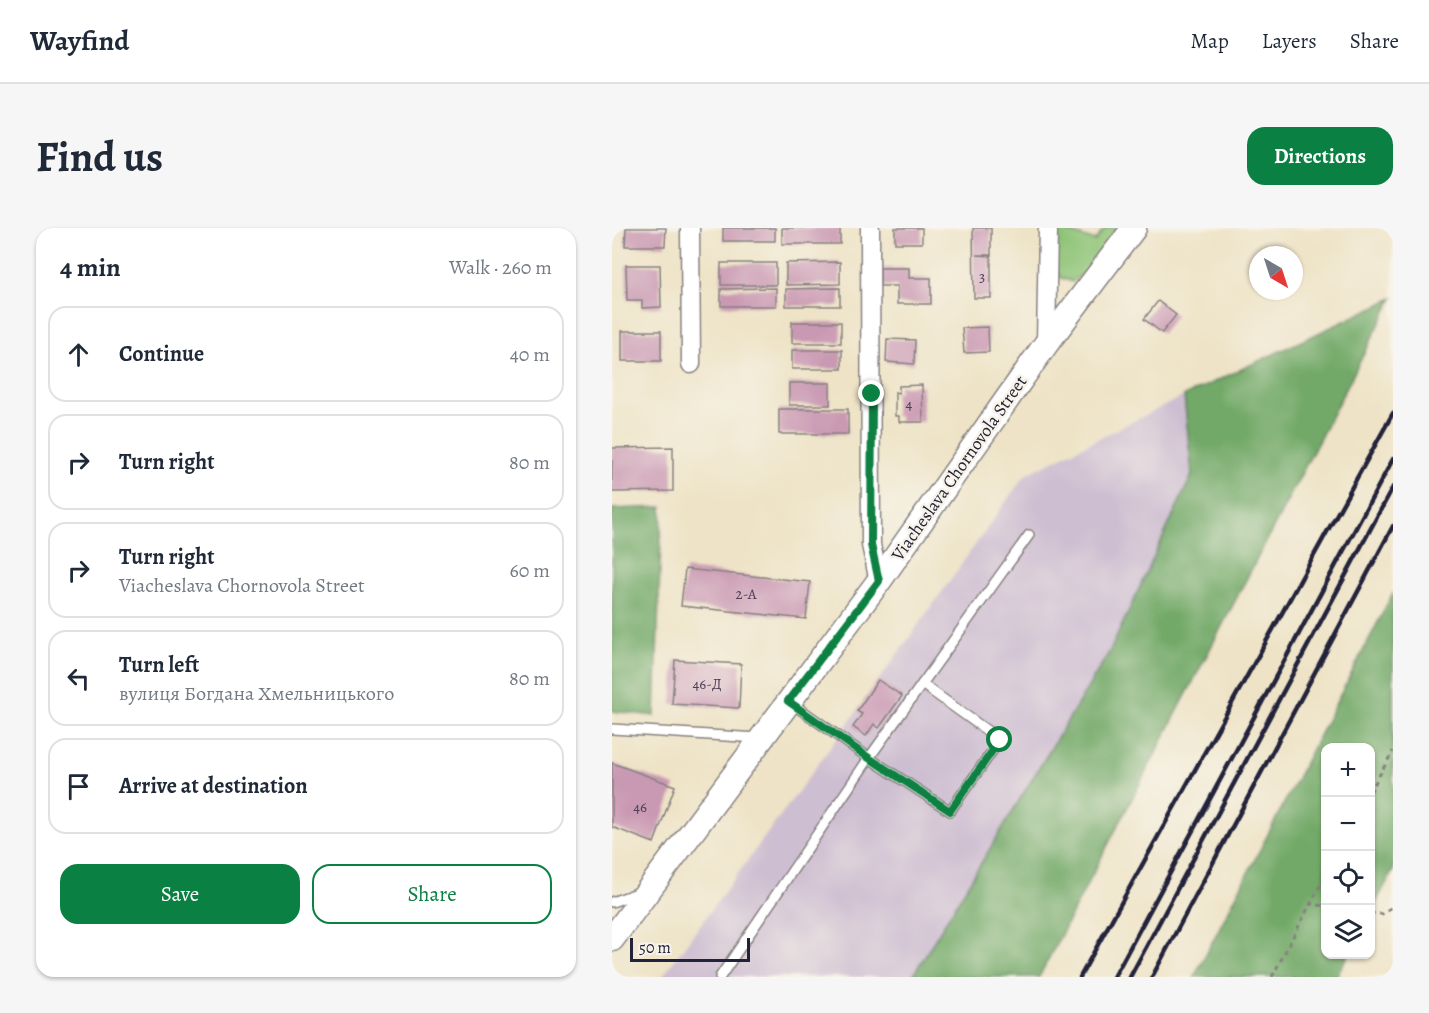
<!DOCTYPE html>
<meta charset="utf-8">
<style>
body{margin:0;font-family:Alegreya,serif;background:#f6f6f7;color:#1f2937}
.controls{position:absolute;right:18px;bottom:18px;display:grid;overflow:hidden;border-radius:12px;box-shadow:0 2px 4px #0004}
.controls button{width:54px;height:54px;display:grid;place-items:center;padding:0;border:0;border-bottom:2px solid #e0e1e3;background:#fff;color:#1f2937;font:30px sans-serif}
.compass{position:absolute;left:637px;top:18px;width:54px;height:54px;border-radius:50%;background:#fff;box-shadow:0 2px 4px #0004;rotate:141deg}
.scale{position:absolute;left:18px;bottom:15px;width:120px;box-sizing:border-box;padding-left:6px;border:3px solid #22223b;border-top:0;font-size:16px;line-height:21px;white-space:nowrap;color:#22223b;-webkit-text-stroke:4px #f7f3e8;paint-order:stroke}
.stop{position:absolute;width:18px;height:18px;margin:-14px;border:4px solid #0b8043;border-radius:50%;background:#fff}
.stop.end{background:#0b8043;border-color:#fff;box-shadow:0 2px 6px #0008}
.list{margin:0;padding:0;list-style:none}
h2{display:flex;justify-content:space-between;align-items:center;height:78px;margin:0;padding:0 24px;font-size:26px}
h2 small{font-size:20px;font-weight:400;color:#747a83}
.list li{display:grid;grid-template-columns:39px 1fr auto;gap:18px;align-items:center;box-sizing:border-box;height:96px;margin:0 12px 12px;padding:0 12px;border:2px solid #e0e1e3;border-radius:18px}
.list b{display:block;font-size:22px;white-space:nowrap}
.list p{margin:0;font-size:20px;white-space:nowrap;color:#747a83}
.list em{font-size:20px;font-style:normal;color:#747a83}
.actions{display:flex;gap:12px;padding:18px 24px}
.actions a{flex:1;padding:14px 0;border:2px solid #0b8043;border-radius:18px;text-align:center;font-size:21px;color:#0b8043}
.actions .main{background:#0b8043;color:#fff}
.icon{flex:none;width:33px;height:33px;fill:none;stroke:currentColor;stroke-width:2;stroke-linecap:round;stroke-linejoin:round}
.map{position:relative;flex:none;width:781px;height:749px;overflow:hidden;border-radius:18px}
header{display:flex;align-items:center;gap:36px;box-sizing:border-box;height:84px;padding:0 30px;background:#fff;border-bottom:2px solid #e0e1e3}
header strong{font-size:28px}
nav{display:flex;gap:33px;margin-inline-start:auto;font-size:21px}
.intro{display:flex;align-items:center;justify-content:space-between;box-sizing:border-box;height:144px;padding:0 36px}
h1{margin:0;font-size:42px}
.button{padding:15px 27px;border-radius:18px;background:#0b8043;color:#fff;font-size:21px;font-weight:700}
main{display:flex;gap:36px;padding:0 36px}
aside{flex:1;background:#fff;border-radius:18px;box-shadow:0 2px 4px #0004}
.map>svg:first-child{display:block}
.industrial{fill:#cebed1}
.green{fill:#8dc376;stroke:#587258;stroke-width:1.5}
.forest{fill:#72a967;stroke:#4a6651;stroke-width:1.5}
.building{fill:#c998b2}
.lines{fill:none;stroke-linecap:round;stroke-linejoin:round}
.service-casing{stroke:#888280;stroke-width:12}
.minor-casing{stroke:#888280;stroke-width:21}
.tertiary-casing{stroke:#888280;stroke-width:27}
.path{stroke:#888280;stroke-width:3;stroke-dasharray:4.5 4.5;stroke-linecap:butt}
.service{stroke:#fff;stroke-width:9}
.minor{stroke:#fff;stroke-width:18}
.tertiary{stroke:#fff;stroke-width:24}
.rail{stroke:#22223b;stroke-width:4.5}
.route{stroke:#0b8043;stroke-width:8}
.labels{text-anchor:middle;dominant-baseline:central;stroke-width:5;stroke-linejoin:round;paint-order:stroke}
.number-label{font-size:15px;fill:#4c4059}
.street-label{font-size:18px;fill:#22223b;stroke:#f7f3e8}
</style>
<header>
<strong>Wayfind</strong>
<nav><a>Map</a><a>Layers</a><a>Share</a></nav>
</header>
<div class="intro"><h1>Find us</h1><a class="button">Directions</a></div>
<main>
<aside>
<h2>4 min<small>Walk · 260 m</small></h2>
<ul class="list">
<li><svg class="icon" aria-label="ahead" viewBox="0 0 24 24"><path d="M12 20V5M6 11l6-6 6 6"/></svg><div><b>Continue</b></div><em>40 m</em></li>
<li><svg class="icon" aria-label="right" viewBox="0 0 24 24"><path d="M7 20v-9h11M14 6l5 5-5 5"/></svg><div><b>Turn right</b></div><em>80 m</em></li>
<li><svg class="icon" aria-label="right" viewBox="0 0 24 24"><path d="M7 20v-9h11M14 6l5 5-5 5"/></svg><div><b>Turn right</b><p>Viacheslava Chornovola Street</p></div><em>60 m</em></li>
<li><svg class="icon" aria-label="left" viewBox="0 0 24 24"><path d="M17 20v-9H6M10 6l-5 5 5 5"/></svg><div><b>Turn left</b><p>вулиця Богдана Хмельницького</p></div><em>80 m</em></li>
<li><svg class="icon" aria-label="arrive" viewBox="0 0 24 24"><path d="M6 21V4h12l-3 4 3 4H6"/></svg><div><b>Arrive at destination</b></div></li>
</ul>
<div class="actions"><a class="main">Save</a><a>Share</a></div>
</aside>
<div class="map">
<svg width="781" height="749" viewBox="0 0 781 749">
<rect width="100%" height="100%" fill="#f7f3e8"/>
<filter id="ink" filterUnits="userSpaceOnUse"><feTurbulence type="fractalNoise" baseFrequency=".0167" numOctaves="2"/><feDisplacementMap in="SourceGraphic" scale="12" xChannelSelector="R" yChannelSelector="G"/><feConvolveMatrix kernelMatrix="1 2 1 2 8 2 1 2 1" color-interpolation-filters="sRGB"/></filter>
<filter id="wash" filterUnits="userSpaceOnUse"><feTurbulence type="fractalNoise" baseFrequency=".008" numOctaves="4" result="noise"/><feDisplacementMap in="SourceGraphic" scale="24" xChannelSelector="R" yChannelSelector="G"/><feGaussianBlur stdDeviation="1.35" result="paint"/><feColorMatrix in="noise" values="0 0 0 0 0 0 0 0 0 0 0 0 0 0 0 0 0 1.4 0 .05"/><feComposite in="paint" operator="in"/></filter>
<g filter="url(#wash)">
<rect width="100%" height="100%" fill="#eee3c6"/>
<path class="industrial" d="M572,168L580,247L498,423L300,749H50L245,483L413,247Z"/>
<path class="green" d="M445,0L483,13L493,0H505L472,45L460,54L447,49L444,41Z"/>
<g class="forest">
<path d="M781,70L427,749H300L498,423L580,247L572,168Z"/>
<path d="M50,279L43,488L0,483V281Z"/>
<path d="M781,365V642L759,684L758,520H714V726L736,727L724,749H582Z"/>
</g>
<g id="blocks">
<g class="building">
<path d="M14,0H54L53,18H13Z"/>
<rect x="111" y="0" width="52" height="13"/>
<rect x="170" y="0" width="58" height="16"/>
<rect x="283" y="0" width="27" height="15"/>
<path d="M361,0H379V27H364L379,28V70H362Z"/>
<path d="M228,34V56L174,57V35Z"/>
<rect x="109" y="35" width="55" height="22"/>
<path d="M14,37H48L49,79L30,80V72H15Z"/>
<path d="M268,40H297V50H319V76H285V58H268Z"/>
<path d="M164,60V78H109V61Z"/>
<path d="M228,60V78H174V61Z"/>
<path d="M546,73L564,87L550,105L532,91Z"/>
<rect x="180" y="94" width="49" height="21"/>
<path d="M376,99L377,124L352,125L350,100Z"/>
<rect x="10" y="103" width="39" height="30"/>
<path d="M275,111L303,112L302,136L274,134Z"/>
<rect x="180" y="122" width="50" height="19"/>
<rect x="177" y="155" width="41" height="22"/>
<path d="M310,157L311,194H287V188H283V164L287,165V158Z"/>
<rect x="167" y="181" width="69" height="25"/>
<path d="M61,219V263L0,264V220Z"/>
<path d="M73,341L198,354L194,391L69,378Z"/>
<path d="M63,432L129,436L127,480L60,476Z"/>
<path d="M266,452L290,468L267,500L262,496L254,508L241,499L250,486L245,483Z"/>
<path d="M0,535L63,558L42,615L0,599Z"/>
</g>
</g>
</g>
<g filter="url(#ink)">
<use href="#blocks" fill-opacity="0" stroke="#888280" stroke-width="1.5"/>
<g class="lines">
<defs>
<g id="service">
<path d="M178,474L257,530L338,583L388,512L310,456"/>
<path d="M0,501L146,510"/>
<path d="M0,674L28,664"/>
<path d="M108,749L257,530L417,307"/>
</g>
<g id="minor">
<path d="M78,0L79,136"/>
<path d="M258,0L259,317L267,353"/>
<path d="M434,116L436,0"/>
</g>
<path id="tertiary" d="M0,711L267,353L434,116L522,0"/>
</defs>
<use href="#service" class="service-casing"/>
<use href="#minor" class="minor-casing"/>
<use href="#tertiary" class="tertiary-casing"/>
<g class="path">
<path d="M758,564L781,523"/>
<path d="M697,676L714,678"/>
<path d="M758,685L770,686L781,678"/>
<path d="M660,749L714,646"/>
</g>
<use href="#service" class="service"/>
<use href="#minor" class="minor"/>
<use href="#tertiary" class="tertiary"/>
<g class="rail">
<path d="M468,749L781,185"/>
<path d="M502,749L781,231"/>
<path d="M518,749L781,259"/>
<path d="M540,749L781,298"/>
</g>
</g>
</g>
<g class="lines" filter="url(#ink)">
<path class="route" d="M260,166L259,317L267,353L176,473L257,530L338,583L388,512"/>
</g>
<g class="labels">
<g class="number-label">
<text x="370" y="49">3</text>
<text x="297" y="176">4</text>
<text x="134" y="366">2-А</text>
<text x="95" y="456">46-Д</text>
<text x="28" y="579">46</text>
</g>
<g class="street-label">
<text transform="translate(347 240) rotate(-55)">Viacheslava Chornovola Street</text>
</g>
</g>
</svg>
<div class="controls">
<button>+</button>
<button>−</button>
<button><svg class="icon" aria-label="locate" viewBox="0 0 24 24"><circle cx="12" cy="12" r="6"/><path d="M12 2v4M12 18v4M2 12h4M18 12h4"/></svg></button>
<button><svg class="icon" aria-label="layers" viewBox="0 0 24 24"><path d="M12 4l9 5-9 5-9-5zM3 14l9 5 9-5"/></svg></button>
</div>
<svg class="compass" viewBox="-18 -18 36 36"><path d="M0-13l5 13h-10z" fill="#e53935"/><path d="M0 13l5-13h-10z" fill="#747a83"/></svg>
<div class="scale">50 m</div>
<div class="stop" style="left:388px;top:512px"></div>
<div class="stop end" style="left:260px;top:166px"></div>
</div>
</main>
